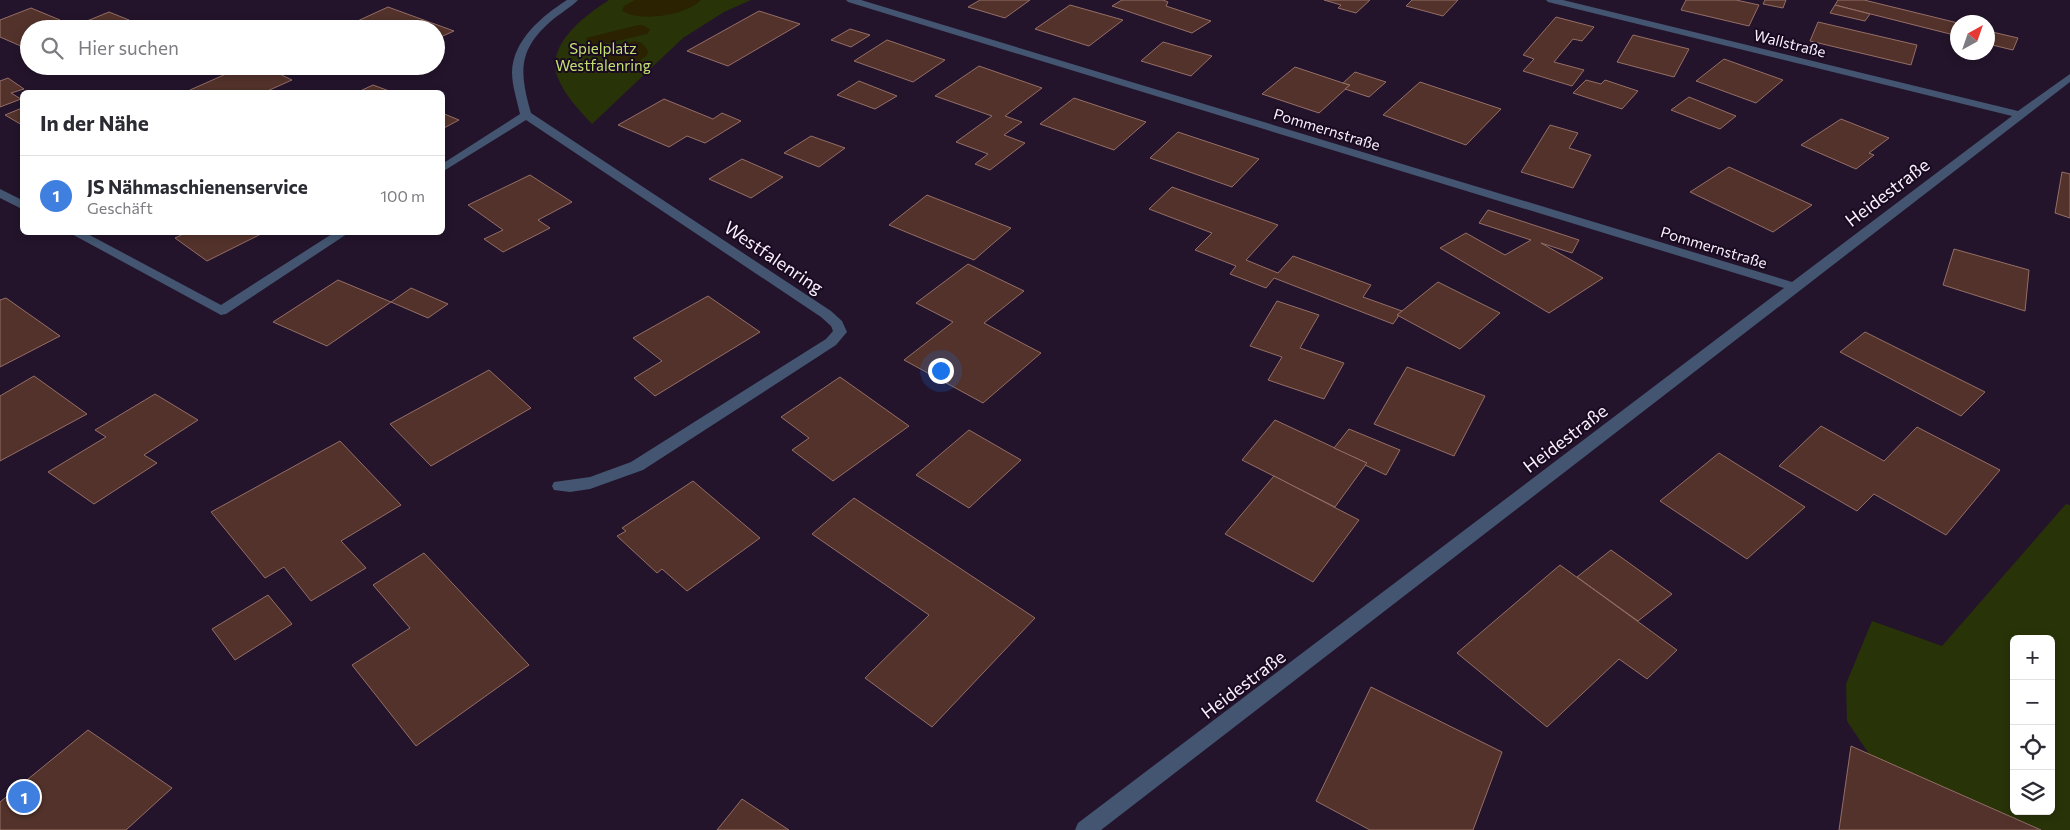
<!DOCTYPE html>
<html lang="de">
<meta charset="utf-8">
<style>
body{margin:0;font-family:Commissioner,sans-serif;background:#f7f7f7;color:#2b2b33}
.controls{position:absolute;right:15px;bottom:15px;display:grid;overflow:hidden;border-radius:8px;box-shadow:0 2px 8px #0003}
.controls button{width:45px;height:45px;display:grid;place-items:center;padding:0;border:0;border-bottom:1px solid #e1e1e2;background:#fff;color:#2b2b33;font:25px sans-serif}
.compass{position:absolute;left:1950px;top:15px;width:45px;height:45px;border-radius:50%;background:#fff;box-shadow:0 2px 8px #0003;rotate:40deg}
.you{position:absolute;left:940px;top:370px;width:18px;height:18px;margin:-12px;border:4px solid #fff;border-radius:50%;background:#1a73e8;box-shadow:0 0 0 8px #1a73e833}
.badge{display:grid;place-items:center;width:32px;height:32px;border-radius:50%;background:#7c3aed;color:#fff;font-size:16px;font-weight:700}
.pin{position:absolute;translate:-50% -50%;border:2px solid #fff;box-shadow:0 1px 5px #0006}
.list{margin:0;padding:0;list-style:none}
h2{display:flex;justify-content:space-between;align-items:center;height:65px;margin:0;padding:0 20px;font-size:21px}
h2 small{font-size:16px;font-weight:400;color:#7c7c81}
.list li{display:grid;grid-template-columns:32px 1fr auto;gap:15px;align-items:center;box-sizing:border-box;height:80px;padding:0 20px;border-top:1px solid #e1e1e2}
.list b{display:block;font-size:19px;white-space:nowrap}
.list p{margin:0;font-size:16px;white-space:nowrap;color:#7c7c81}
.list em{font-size:16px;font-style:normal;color:#7c7c81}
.icon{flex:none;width:28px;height:28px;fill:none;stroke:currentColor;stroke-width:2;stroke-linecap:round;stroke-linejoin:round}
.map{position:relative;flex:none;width:2070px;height:830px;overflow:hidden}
.search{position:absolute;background:#fff;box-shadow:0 2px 8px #0003;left:20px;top:20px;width:425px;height:55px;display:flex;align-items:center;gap:12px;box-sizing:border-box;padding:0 18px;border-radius:28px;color:#7c7c81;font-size:19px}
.panel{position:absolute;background:#fff;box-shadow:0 2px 8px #0003;left:20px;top:90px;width:425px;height:145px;border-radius:8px}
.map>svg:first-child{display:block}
.green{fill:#283308;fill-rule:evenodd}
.sand{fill:#2a2201}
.building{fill:#53322b;stroke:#946e66}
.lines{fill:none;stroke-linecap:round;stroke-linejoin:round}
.street{fill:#435570;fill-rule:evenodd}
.labels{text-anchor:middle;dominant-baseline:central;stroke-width:4;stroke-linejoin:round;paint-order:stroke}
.far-street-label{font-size:15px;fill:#f8f0fd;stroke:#1a0a21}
.far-park-label{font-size:15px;fill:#c2e172;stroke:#1a0a21}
.street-label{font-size:18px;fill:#f8f0fd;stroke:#1a0a21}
</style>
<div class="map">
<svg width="2070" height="830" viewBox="0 0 2070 830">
<rect width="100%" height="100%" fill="#23142b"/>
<g class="green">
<path d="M609,0H751L724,12L683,38L592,124C579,110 565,96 558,78C545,44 586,15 609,0Z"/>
<path d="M2066,504L2070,505V830H2041L1869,754L1847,721L1846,684L1872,621L1942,646ZM2014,639H2051V811H2014Z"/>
</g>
<g class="sand">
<path d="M635,0H701C686,15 643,22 624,12L622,10L624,6Z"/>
<path d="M638,25L645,26L650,30L647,34L596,46L589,45L586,38Z"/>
<path d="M635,41L642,43L648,51L647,55C635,65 614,74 603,58C609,48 625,43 635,41Z"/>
</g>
<g class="building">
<path d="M980,0H1030L1005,18L968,7Z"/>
<path d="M1122,0H1163L1168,2L1166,6L1211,21L1192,33L1112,6Z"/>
<path d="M1324,0H1370L1356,13L1338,8L1341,5Z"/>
<path d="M1412,0H1458L1443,16L1406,6Z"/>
<path d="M1686,0H1736L1759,5L1749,26L1681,10Z"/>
<path d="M1765,0H1786L1783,8L1763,4Z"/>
<path d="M1838,0H1864L1958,23V36L1835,5Z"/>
<path d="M1070,5L1123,20L1089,46L1035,29Z"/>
<path d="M1835,5L1870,14L1865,21L1830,13Z"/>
<path d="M388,7L454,31L436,39V29H340Z"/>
<path d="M31,8L60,20L36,29H29V45L23,47L0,37V20Z"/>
<path d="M759,11L800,24L728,66L687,51Z"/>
<path d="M109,12L129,20L106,29H96L82,23Z"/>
<path d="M1556,17L1594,27L1582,41L1573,39L1554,62L1584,70L1572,86L1523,71L1534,59L1523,55Z"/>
<path d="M1818,22L1917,45L1911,65L1810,41Z"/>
<path d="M850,29L870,35L851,47L831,40Z"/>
<path d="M1988,31L2018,38L2013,50L1988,44Z"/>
<path d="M1633,35L1689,49L1674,77L1617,62Z"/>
<path d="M887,40L945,60L913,82L854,61Z"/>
<path d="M1163,42L1212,56L1191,76L1141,61Z"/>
<path d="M1724,59L1783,80L1756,103L1696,81Z"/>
<path d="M244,66H263L292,80L265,92H195L190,90Z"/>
<path d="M979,66L1042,88L1005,116L1022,122L1004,135L1025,143L990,170L975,164L988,154L956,142L992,116L935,96Z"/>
<path d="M1295,67L1343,83L1350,85L1319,113L1262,94Z"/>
<path d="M1355,72L1386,82L1369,97L1345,89L1350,85L1343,83Z"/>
<path d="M8,78L24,89L11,93L21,99L0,107V81Z"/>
<path d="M1586,80L1601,84L1605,80L1638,91L1622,109L1573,93Z"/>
<path d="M859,81L897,96L875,109L837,95Z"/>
<path d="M1420,82L1501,109L1466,145L1383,115Z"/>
<path d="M373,85L392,92H358Z"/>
<path d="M1689,97L1736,116L1720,129L1671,110Z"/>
<path d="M1074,98L1146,122L1114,150L1040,124Z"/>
<path d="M664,99L713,119L722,113L741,121L705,143L687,136L669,147L618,125Z"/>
<path d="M22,108V125L5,115Z"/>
<path d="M442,113L459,120L442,129Z"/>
<path d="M1841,119L1889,138L1869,153L1874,155L1856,169L1801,145Z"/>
<path d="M1550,125L1578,133L1569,148L1591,155L1573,188L1521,172Z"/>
<path d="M1178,132L1259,159L1232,187L1150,158Z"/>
<path d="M811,136L845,148L819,167L784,153Z"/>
<path d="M742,159L783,177L751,198L709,179Z"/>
<path d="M1729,167L1812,205L1773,232L1690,192Z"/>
<path d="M2062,172L2070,174V218L2055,213Z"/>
<path d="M530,175L572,202L538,220L550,228L503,252L484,239L503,230L468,205Z"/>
<path d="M1172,187L1278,225L1246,260L1278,273L1293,256L1371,285L1363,297L1402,311L1393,324L1274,278L1266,288L1230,274L1236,266L1195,250L1212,233L1149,209Z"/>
<path d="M927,195L1011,228L974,260L889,225Z"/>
<path d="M1488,210L1579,240L1572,253L1541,243L1603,278L1549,313L1440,248L1466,233L1505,255L1531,240L1479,223Z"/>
<path d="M187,232H265L207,261L175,238Z"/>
<path d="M1954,249L2029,270L2025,311L1943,285Z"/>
<path d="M968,264L1024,291L984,323L1041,353L983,403L904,360L953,322L916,303Z"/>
<path d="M338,280L391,302L327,346L273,322Z"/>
<path d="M1438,282L1500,313L1460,349L1397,315Z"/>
<path d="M411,288L448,304L428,318L391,302Z"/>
<path d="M708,296L760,332L655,396L634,378L662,361L633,338Z"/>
<path d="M6,298L60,336L0,367V300Z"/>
<path d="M1277,301L1319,315L1300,348L1344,363L1324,399L1268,380L1282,357L1250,346Z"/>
<path d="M1865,332L1985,392L1961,416L1840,352Z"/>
<path d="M1407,367L1485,396L1454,456L1374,424Z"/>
<path d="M489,370L531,408L431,466L390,424Z"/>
<path d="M34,376L87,414L0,461V396Z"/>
<path d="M840,377L909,426L833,481L792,450L809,438L781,417Z"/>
<path d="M155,394L198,420L144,455L157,463L94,504L48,472L106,437L95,430Z"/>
<path d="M1275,420L1367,463L1335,507L1242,460Z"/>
<path d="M1821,426L1884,461L1917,427L2000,470L1946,535L1874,494L1857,511L1779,466Z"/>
<path d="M1349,429L1400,450L1386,475L1365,465L1367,463L1334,448Z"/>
<path d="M969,430L1021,460L969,508L916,475Z"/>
<path d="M340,441L401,505L341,541L366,568L311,601L284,567L265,578L211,512Z"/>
<path d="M1719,453L1805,507L1747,559L1660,501Z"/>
<path d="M1274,476L1359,520L1313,582L1225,534Z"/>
<path d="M693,481L760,538L687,591L662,569L657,573L617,536L626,531L622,528Z"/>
<path d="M854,498L1035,618L932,727L865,678L929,615L812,534Z"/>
<path d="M1611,550L1672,594L1638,621L1577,577Z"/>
<path d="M424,553L529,665L416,746L352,665L410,628L373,585Z"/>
<path d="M1560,565L1677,650L1647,679L1619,659L1547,727L1457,653Z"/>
<path d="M268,595L292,624L235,660L212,629Z"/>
<path d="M1371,687L1502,752L1473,830H1370L1316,801Z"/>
<path d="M88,730L172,788L126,830H0V802Z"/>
<path d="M1851,746L1869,754L2041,830H1839Z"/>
<path d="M742,799L789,830H717Z"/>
</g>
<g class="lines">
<g class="street">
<path d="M567,0H578C570,8 559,14 550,22C517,51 520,74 531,113L831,311L842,321L847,332L836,345L643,470L590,489L570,492L554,490L552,486L554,482L590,477L631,462L826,339L833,331L831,326L821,317L526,120L442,172V164L520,114C517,100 512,86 512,72C513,40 542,16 567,0Z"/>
<path d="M846,0H861L1792,282L2012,116L1548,2L1546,0H1563L2018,111L2070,74V82L1101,830H1075L1078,823L1784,288L848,2Z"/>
<path d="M0,189L22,200V209L0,198Z"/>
<path d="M68,232H84L221,305L335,232H350L226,314L221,315Z"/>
</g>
</g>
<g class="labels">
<g class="far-street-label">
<text transform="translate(1790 43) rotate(14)">Wallstraße</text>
<text transform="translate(1327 129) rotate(17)">Pommernstraße</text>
<text transform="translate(1714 247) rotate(17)">Pommernstraße</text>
</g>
<g class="far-park-label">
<text x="603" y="48">Spielplatz<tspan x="603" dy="17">Westfalenring</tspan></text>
</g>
<g class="street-label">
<text transform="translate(1887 192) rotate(-37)">Heidestraße</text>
<text transform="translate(774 257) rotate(34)">Westfalenring</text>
<text transform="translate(1565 438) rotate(-37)">Heidestraße</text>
<text transform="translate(1243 684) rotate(-37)">Heidestraße</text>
</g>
</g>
</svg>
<div class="controls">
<button>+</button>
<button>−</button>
<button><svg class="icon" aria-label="locate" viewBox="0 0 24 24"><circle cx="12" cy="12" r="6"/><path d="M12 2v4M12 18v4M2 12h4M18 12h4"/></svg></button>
<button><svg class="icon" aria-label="layers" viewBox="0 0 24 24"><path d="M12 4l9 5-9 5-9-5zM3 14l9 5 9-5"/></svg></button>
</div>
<svg class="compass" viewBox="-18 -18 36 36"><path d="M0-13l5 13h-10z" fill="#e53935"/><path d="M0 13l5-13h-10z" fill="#7c7c81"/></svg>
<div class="you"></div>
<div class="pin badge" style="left:24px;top:797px;background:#3f7fe0">1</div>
<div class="search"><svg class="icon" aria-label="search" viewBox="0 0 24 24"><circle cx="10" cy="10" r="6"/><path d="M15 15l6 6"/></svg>Hier suchen</div>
<section class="panel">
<h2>In der Nähe<small></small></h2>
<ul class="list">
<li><span class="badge" style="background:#3f7fe0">1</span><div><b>JS Nähmaschienenservice</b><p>Geschäft</p></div><em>100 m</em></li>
</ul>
</section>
</div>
